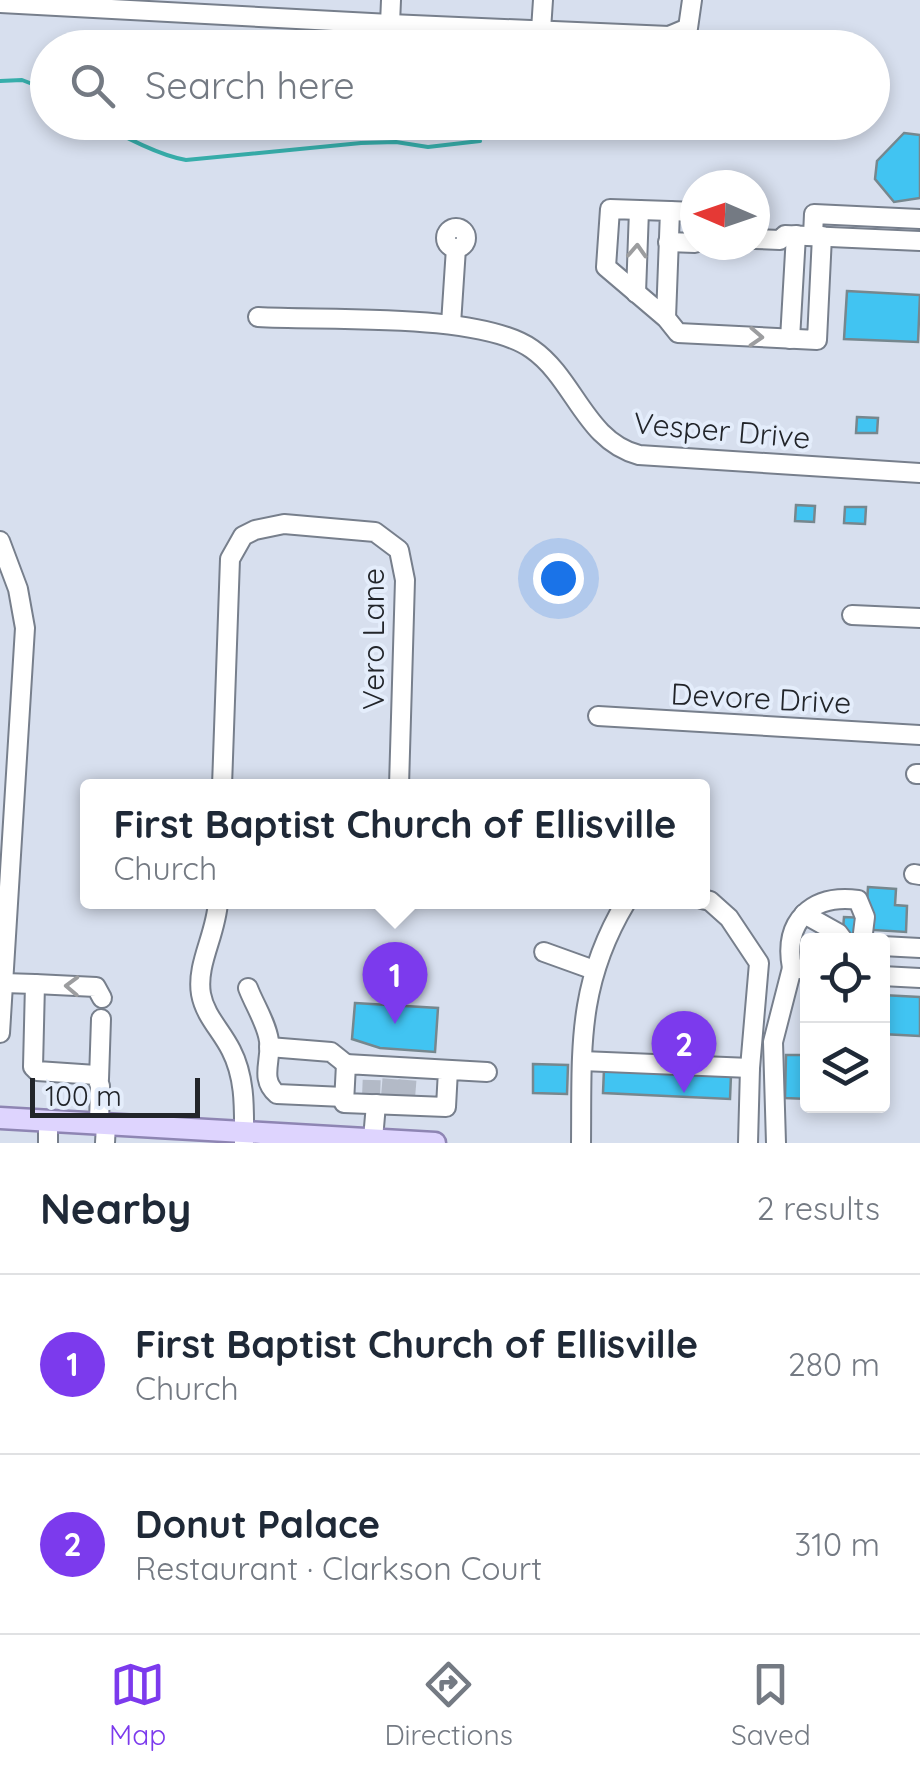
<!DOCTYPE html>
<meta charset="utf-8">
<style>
body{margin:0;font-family:Quicksand,sans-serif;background:#f6f6f7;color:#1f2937}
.controls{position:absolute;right:30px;bottom:30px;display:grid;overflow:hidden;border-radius:10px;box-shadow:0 5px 15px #0003}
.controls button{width:90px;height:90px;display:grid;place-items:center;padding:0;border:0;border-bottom:2px solid #e0e1e3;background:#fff;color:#1f2937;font:50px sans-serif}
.compass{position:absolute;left:680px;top:170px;width:90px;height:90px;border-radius:50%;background:#fff;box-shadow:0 5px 15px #0003;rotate:272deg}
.scale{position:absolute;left:30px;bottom:25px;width:170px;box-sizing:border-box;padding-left:10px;border:5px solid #22252a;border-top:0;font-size:28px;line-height:35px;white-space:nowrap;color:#22252a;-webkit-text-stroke:8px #e4edfb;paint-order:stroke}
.you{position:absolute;left:558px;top:578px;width:35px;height:35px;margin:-25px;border:8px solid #fff;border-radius:50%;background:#1a73e8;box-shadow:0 0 0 15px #1a73e833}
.badge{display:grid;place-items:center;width:65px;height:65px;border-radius:50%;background:#7c3aed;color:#fff;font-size:32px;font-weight:700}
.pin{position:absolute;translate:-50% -82px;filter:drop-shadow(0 2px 5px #0008)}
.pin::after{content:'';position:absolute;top:52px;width:35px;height:30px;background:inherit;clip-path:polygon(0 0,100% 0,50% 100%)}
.popup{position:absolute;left:80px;top:779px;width:630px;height:130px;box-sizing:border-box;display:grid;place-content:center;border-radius:10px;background:#fff;filter:drop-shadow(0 2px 8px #0005);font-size:32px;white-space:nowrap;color:#747a83}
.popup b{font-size:38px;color:#1f2937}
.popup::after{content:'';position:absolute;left:50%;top:100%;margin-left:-20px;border:20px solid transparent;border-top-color:#fff}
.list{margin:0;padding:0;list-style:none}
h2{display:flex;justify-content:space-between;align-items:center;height:130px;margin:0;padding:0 40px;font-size:42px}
h2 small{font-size:32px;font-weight:400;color:#747a83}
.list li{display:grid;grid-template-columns:65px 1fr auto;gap:30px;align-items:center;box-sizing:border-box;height:180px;padding:0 40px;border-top:2px solid #e0e1e3}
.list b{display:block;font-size:38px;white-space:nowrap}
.list p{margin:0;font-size:32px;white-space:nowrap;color:#747a83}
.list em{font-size:32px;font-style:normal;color:#747a83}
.icon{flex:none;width:55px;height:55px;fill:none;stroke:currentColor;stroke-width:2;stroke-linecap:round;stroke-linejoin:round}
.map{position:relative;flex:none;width:920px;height:1143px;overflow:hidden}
.search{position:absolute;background:#fff;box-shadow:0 5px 15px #0003;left:30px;right:30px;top:30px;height:110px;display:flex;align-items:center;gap:25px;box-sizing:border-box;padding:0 35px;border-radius:55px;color:#747a83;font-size:38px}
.sheet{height:490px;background:#fff}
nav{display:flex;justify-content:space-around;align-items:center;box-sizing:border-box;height:140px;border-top:2px solid #e0e1e3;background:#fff;font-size:28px;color:#747a83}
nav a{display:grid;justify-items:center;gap:5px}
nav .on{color:#7c3aed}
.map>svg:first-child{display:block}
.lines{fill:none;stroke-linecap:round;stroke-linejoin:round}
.stream{stroke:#37aeab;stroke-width:4}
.building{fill:#41c4f2;stroke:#76878e;stroke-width:2.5}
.minor-tunnel{stroke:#b3bac7;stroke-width:18;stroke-dasharray:18 9;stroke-linecap:butt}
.minor-casing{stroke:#777f8c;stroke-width:22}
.major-casing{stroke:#8e85b3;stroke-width:25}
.minor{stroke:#fff;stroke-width:18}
.major{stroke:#ded4fe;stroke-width:20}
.oneway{stroke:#9c9d9f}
.labels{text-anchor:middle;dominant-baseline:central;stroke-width:8;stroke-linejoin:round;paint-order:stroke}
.street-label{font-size:30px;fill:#22252a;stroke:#e4edfb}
</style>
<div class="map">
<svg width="920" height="1143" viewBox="0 0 920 1143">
<rect width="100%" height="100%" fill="#d7dfee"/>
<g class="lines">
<g class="stream">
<path d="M0,81L22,80L48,90"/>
<path d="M101,122C122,137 162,156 186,160L361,143L396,142L428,147L480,141"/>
</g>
</g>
<g class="building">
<path d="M904,133L920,135V198L894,202L875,179L877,161Z"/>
<path d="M847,291L920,295L918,342L844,339Z"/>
<path d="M857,417L878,418L877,433H856Z"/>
<path d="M796,505L815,506L814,522L795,521Z"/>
<path d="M845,507H866L865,524L844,523Z"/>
<path d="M868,887L896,889L895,905L907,906L906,932L858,929V941H842L844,917L866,918Z"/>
<path d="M882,995L920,997V1036L882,1034Z"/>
<path d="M355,1003L438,1008L435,1052L380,1048L352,1039Z"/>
<path d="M786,1055H808V1099L785,1098Z"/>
<path d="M533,1064L568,1065L567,1094L533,1093Z"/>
<path d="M604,1069L731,1075L730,1099L603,1093Z"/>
</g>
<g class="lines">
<g class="minor-tunnel">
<path d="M390,1097L392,1073"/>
<path d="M371,1098L372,1072"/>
<path d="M406,1098L408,1073"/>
</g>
<defs>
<g id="minor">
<path d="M0,3L390,24L669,36L688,28L692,0"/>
<path d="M390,24L391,0"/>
<path d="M541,30L543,0"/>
<path d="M670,211L695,212"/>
<circle cx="456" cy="238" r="10"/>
<path d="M813,236L814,214L920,219"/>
<path d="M755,239L780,240L785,235L920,241"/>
<path d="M668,242L695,243"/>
<path d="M636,293L639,210"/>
<path d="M258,317C326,321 480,312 532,349C575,379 585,441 639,455L920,473"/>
<path d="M666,318L670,211L610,209L606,267L666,318L678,333L817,340L822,236"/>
<path d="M451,324L456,248"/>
<path d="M790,339L796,235"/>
<path d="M0,541L18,589L25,628L0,1033"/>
<path d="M852,615L920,618"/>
<path d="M598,716L920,735"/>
<path d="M916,774H920"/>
<path d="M222,786L230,559L243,536L255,530L284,524L375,532L399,550L405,580L399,786"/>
<path d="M914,874L920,875"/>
<path d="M702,899L710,901L729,918L759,963L750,1068L748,1143"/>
<path d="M218,902C216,935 196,964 201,994C205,1016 221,1030 231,1050C246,1079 244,1111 244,1143"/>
<path d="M804,914L838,933L844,941"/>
<path d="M882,946L920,948"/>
<path d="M544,952L594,970"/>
<path d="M792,968C783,921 812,894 858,900L865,917L862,941"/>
<path d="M882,976L920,978"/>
<path d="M3,983L35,984L33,1067L37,1071L96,1075L100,1086L99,1124"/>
<path d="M35,984L96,987L102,998"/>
<path d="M248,988C254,1004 267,1024 269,1041C272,1060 259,1079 277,1094L344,1097"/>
<path d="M269,1047L331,1052L346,1064"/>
<path d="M582,1061L750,1068"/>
<path d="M448,1070L446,1107L344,1103L346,1064L487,1072"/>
<path d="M99,1079L101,1019"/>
<path d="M48,1121V1143"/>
<path d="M373,1139L376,1104"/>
<path d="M105,1143L106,1124"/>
<path d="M581,1143C582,1050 576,985 626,902"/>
<path d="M776,1143L773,1042L792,968L808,970"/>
</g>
<path id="major" d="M0,1118L435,1143"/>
</defs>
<use href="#minor" class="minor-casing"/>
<use href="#major" class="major-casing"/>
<use href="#minor" class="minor"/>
<use href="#major" class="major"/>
</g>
<defs><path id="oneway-chevron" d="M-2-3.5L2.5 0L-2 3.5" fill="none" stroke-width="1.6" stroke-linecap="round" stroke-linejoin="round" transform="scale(2.5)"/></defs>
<g class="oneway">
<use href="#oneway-chevron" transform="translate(637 251) rotate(-87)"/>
<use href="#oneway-chevron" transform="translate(756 337) rotate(3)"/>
<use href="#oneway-chevron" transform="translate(72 986) rotate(-178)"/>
</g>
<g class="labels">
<g class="street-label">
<text transform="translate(722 430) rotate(5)">Vesper Drive</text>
<text transform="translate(373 639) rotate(-90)">Vero Lane</text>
<text transform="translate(761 698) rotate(3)">Devore Drive</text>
</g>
</g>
</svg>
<div class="controls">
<button><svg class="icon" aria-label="locate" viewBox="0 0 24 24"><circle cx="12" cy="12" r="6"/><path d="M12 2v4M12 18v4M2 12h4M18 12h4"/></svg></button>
<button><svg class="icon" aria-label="layers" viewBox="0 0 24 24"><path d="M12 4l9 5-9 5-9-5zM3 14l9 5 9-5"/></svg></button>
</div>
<svg class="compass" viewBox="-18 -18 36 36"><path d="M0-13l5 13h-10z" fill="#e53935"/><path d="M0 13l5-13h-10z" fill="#747a83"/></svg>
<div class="scale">100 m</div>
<div class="you"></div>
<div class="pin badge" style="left:395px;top:1024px">1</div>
<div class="popup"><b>First Baptist Church of Ellisville</b>Church</div>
<div class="pin badge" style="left:684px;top:1093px">2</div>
<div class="search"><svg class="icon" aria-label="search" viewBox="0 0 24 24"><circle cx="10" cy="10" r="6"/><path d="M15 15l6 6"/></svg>Search here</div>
</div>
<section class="sheet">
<h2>Nearby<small>2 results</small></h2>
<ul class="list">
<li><span class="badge">1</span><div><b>First Baptist Church of Ellisville</b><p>Church</p></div><em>280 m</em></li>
<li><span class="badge">2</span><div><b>Donut Palace</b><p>Restaurant · Clarkson Court</p></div><em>310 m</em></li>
</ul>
</section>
<nav>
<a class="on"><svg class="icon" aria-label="map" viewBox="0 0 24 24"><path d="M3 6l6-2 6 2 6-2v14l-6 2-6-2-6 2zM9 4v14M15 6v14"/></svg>Map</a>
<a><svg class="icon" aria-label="directions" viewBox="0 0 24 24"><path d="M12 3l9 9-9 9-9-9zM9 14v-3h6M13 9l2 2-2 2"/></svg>Directions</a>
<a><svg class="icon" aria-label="saved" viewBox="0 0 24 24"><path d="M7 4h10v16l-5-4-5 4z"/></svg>Saved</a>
</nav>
